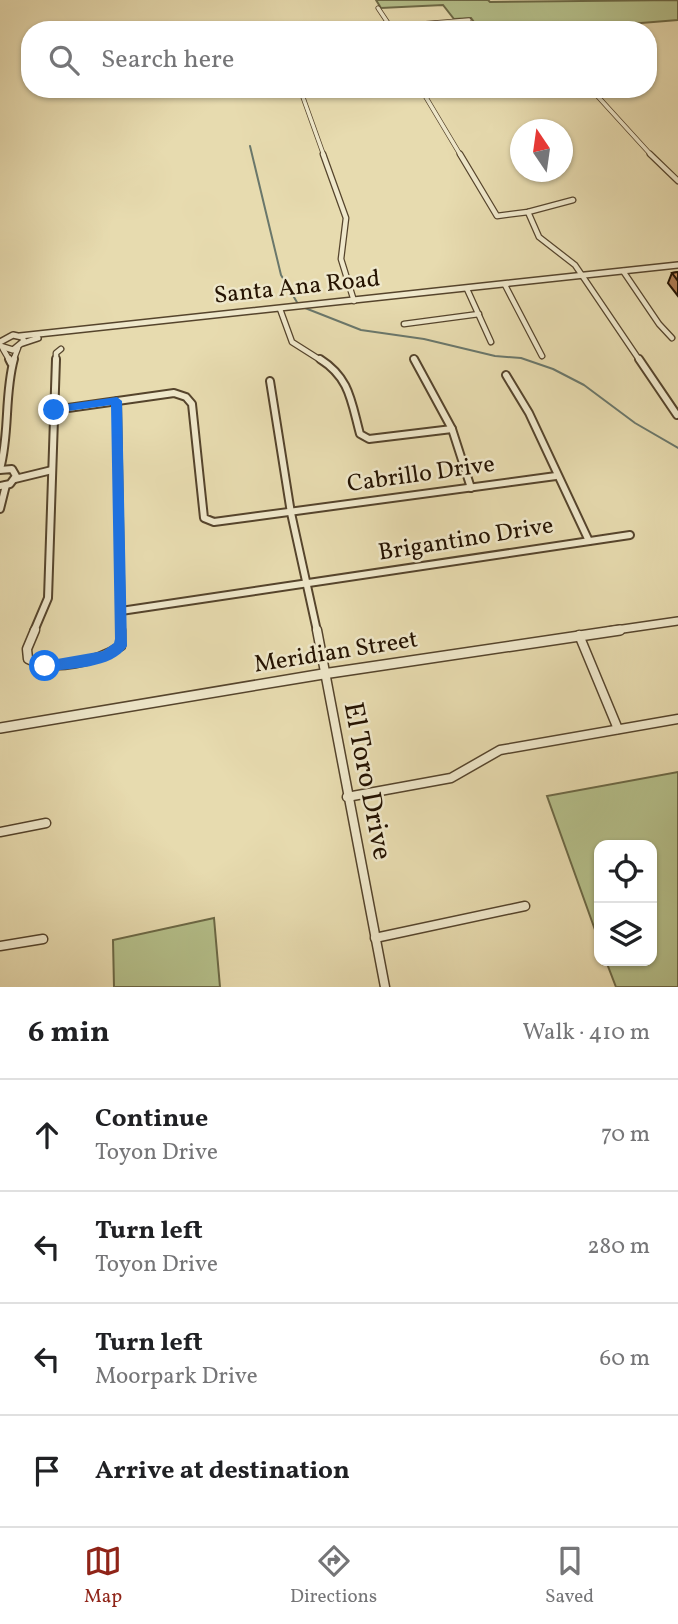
<!DOCTYPE html>
<meta charset="utf-8">
<style>
body{margin:0;font-family:Vollkorn,serif;background:#f6f6f6;color:#202124}
.controls{position:absolute;right:21px;bottom:21px;display:grid;overflow:hidden;border-radius:14px;box-shadow:0 2px 5px #0004}
.controls button{width:63px;height:63px;display:grid;place-items:center;padding:0;border:0;border-bottom:2px solid #e0e0e0;background:#fff;color:#202124;font:35px sans-serif}
.compass{position:absolute;left:510px;top:119px;width:63px;height:63px;border-radius:50%;background:#fff;box-shadow:0 2px 5px #0004;rotate:347deg}
.stop{position:absolute;width:21px;height:21px;margin:-16px;border:5px solid #1a73e8;border-radius:50%;background:#fff}
.stop.end{background:#1a73e8;border-color:#fff;box-shadow:0 2px 7px #0008}
.list{margin:0;padding:0;list-style:none}
h2{display:flex;justify-content:space-between;align-items:center;height:91px;margin:0;padding:0 28px;font-size:30px}
h2 small{font-size:23px;font-weight:400;color:#757577}
.list li{display:grid;grid-template-columns:46px 1fr auto;gap:21px;align-items:center;box-sizing:border-box;height:112px;padding:0 28px;border-top:2px solid #e0e0e0}
.list b{display:block;font-size:26px;white-space:nowrap}
.list p{margin:0;font-size:23px;white-space:nowrap;color:#757577}
.list em{font-size:23px;font-style:normal;color:#757577}
.icon{flex:none;width:38px;height:38px;fill:none;stroke:currentColor;stroke-width:2;stroke-linecap:round;stroke-linejoin:round}
.map{position:relative;flex:none;width:678px;height:987px;overflow:hidden}
.search{position:absolute;background:#fff;box-shadow:0 2px 5px #0004;left:21px;right:21px;top:21px;height:77px;display:flex;align-items:center;gap:18px;box-sizing:border-box;padding:0 24px;border-radius:28px;color:#757577;font-size:26px}
.sheet{height:539px;background:#fff}
nav{display:flex;justify-content:space-around;align-items:center;box-sizing:border-box;height:98px;border-top:2px solid #e0e0e0;background:#fff;font-size:19px;color:#757577}
nav a{display:grid;justify-items:center;gap:4px}
nav .on{color:#8f2418}
.map>svg:first-child{display:block}
.green{fill:#b5c08b;stroke:#6c6946;stroke-width:2}
.lines{fill:none;stroke-linecap:round;stroke-linejoin:round}
.stream{stroke:#6a776b;stroke-width:2}
.minor-far3-casing{stroke:#55442c;stroke-width:5}
.minor-far2-casing{stroke:#55442c;stroke-width:7}
.minor-far1-casing{stroke:#55442c;stroke-width:10}
.minor-casing{stroke:#55442c;stroke-width:11}
.tertiary-far2-casing{stroke:#55442c;stroke-width:8}
.tertiary-far1-casing{stroke:#55442c;stroke-width:10}
.tertiary-casing{stroke:#55442c;stroke-width:12}
.minor-far3{stroke:#efe8cb;stroke-width:3.5}
.minor-far2{stroke:#efe8cb;stroke-width:4.5}
.minor-far1{stroke:#efe8cb;stroke-width:6}
.minor{stroke:#efe8cb;stroke-width:8}
.tertiary-far2{stroke:#efe8cb;stroke-width:5}
.tertiary-far1{stroke:#efe8cb;stroke-width:7}
.tertiary{stroke:#efe8cb;stroke-width:9}
.wall{fill:#af7c53;stroke:#241201;stroke-width:2}
.building{fill:#cb9061;stroke:#241201;stroke-width:2}
.route{fill:#1a73e8}
.labels{text-anchor:middle;dominant-baseline:central;stroke-width:5;stroke-linejoin:round;paint-order:stroke}
.street-label{font-size:24px;fill:#241201;stroke:#efe8cb}
.near-street-label{font-size:28px;fill:#241201;stroke:#efe8cb}
</style>
<div class="map">
<svg width="678" height="987" viewBox="0 0 678 987">
<rect width="100%" height="100%" fill="#e7dbaf"/>
<filter id="stains"><feTurbulence type="fractalNoise" baseFrequency=".00286" numOctaves="4"/><feColorMatrix values="0 0 0 0 .2 0 0 0 0 .09 0 0 0 0 .02 0 0 0 .5 -.17"/></filter>
<radialGradient id="worn" r=".72"><stop offset=".6" stop-color="#630" stop-opacity="0"/><stop offset="1" stop-color="#630" stop-opacity=".3"/></radialGradient>
<g class="green">
<path d="M376,0H488L490,2L678,0V20L555,30H480L471,18L454,19L443,5L381,8Z"/>
<path d="M678,772V987H616L606,961H652V845H599V941L547,796Z"/>
<path d="M214,918L220,987H114L113,940Z"/>
</g>
<g class="lines">
<g class="stream">
<path d="M250,146L281,275L298,304"/>
<path d="M305,308L361,330L424,339L495,356L521,358L553,369L584,385L635,423L678,448"/>
</g>
<defs>
<g id="minor-far3">
<path d="M378,8L390,26"/>
<path d="M345,30L469,20"/>
<path d="M300,89L324,156"/>
<path d="M421,89L461,156"/>
<path d="M591,89L652,156"/>
</g>
<g id="minor-far2">
<path d="M323,154L346,218L341,259L354,301"/>
<path d="M460,154L497,216L528,212L573,200"/>
<path d="M650,154L678,181"/>
<path d="M528,212L539,237L575,265L640,361"/>
<path d="M623,271L659,324L672,338"/>
<path d="M505,285L542,356"/>
<path d="M467,289L491,342"/>
<path d="M280,309L292,342L322,361"/>
<path d="M404,324L479,314"/>
<path d="M3,349L10,361"/>
<path d="M13,361L18,348"/>
<path d="M56,361V353L61,349"/>
</g>
<g id="minor-far1">
<path d="M9,359L11,363"/>
<path d="M320,359C350,378 351,401 360,434L369,439L452,429"/>
<path d="M414,359L452,429L471,488"/>
<path d="M639,359L677,415"/>
<path d="M506,375L529,413L589,541"/>
<path d="M270,381L291,513L317,631"/>
<path d="M117,401L121,631"/>
<path d="M54,410L174,393L186,397L192,404L204,518L214,522L556,476"/>
<path d="M0,469C10,433 4,395 14,359"/>
<path d="M0,470L12,469L16,476L10,484L0,486"/>
<path d="M15,479L52,470"/>
<path d="M0,509L6,485"/>
<path d="M121,611L630,535"/>
<path d="M34,631L48,598L56,359"/>
</g>
<g id="minor">
<path d="M35,630L27,649L28,659C53,673 98,661 121,646V630"/>
<path d="M317,630L385,987"/>
<path d="M579,635L618,729"/>
<path d="M347,797L451,778L500,750L678,719"/>
<path d="M0,832L46,823"/>
<path d="M375,938L525,906"/>
<path d="M0,946L43,939"/>
</g>
<g id="tertiary-far2">
<path d="M20,336L678,265"/>
<path d="M0,342L13,335L22,337L24,341L13,350L0,346"/>
<path d="M23,343L38,338"/>
</g>
<path id="tertiary-far1" d="M609,631L678,621"/>
<path id="tertiary" d="M0,728L323,674L620,630"/>
</defs>
<use href="#minor-far3" class="minor-far3-casing"/>
<use href="#minor-far2" class="minor-far2-casing"/>
<use href="#minor-far1" class="minor-far1-casing"/>
<use href="#minor" class="minor-casing"/>
<use href="#tertiary-far2" class="tertiary-far2-casing"/>
<use href="#tertiary-far1" class="tertiary-far1-casing"/>
<use href="#tertiary" class="tertiary-casing"/>
<use href="#minor-far3" class="minor-far3"/>
<use href="#minor-far2" class="minor-far2"/>
<use href="#minor-far1" class="minor-far1"/>
<use href="#minor" class="minor"/>
<use href="#tertiary-far2" class="tertiary-far2"/>
<use href="#tertiary-far1" class="tertiary-far1"/>
<use href="#tertiary" class="tertiary"/>
</g>
<path class="wall" d="M678,272V296L668,283L672,273Z"/>
<path class="building" d="M678,272V281L672,273Z"/>
<path class="route" d="M117,397L122,401L127,646C113,669 69,668 45,672L38,666L40,662L103,651L114,643L115,639L111,405L54,413L49,410L54,406Z"/>
<g class="labels">
<g class="street-label">
<text transform="translate(297 288) rotate(-6)">Santa Ana Road</text>
<text transform="translate(421 475) rotate(-8)">Cabrillo Drive</text>
<text transform="translate(466 540) rotate(-9)">Brigantino Drive</text>
<text transform="translate(336 653) rotate(-9)">Meridian Street</text>
</g>
<g class="near-street-label">
<text transform="translate(367 781) rotate(79)">El Toro Drive</text>
</g>
</g>
<rect width="100%" height="100%" filter="url(#stains)"/>
<rect width="100%" height="100%" fill="url(#worn)"/>
</svg>
<div class="controls">
<button><svg class="icon" aria-label="locate" viewBox="0 0 24 24"><circle cx="12" cy="12" r="6"/><path d="M12 2v4M12 18v4M2 12h4M18 12h4"/></svg></button>
<button><svg class="icon" aria-label="layers" viewBox="0 0 24 24"><path d="M12 4l9 5-9 5-9-5zM3 14l9 5 9-5"/></svg></button>
</div>
<svg class="compass" viewBox="-18 -18 36 36"><path d="M0-13l5 13h-10z" fill="#e53935"/><path d="M0 13l5-13h-10z" fill="#757577"/></svg>
<div class="stop" style="left:45px;top:666px"></div>
<div class="stop end" style="left:54px;top:410px"></div>
<div class="search"><svg class="icon" aria-label="search" viewBox="0 0 24 24"><circle cx="10" cy="10" r="6"/><path d="M15 15l6 6"/></svg>Search here</div>
</div>
<section class="sheet">
<h2>6 min<small>Walk · 410 m</small></h2>
<ul class="list">
<li><svg class="icon" aria-label="ahead" viewBox="0 0 24 24"><path d="M12 20V5M6 11l6-6 6 6"/></svg><div><b>Continue</b><p>Toyon Drive</p></div><em>70 m</em></li>
<li><svg class="icon" aria-label="left" viewBox="0 0 24 24"><path d="M17 20v-9H6M10 6l-5 5 5 5"/></svg><div><b>Turn left</b><p>Toyon Drive</p></div><em>280 m</em></li>
<li><svg class="icon" aria-label="left" viewBox="0 0 24 24"><path d="M17 20v-9H6M10 6l-5 5 5 5"/></svg><div><b>Turn left</b><p>Moorpark Drive</p></div><em>60 m</em></li>
<li><svg class="icon" aria-label="arrive" viewBox="0 0 24 24"><path d="M6 21V4h12l-3 4 3 4H6"/></svg><div><b>Arrive at destination</b></div></li>
</ul>
</section>
<nav>
<a class="on"><svg class="icon" aria-label="map" viewBox="0 0 24 24"><path d="M3 6l6-2 6 2 6-2v14l-6 2-6-2-6 2zM9 4v14M15 6v14"/></svg>Map</a>
<a><svg class="icon" aria-label="directions" viewBox="0 0 24 24"><path d="M12 3l9 9-9 9-9-9zM9 14v-3h6M13 9l2 2-2 2"/></svg>Directions</a>
<a><svg class="icon" aria-label="saved" viewBox="0 0 24 24"><path d="M7 4h10v16l-5-4-5 4z"/></svg>Saved</a>
</nav>
